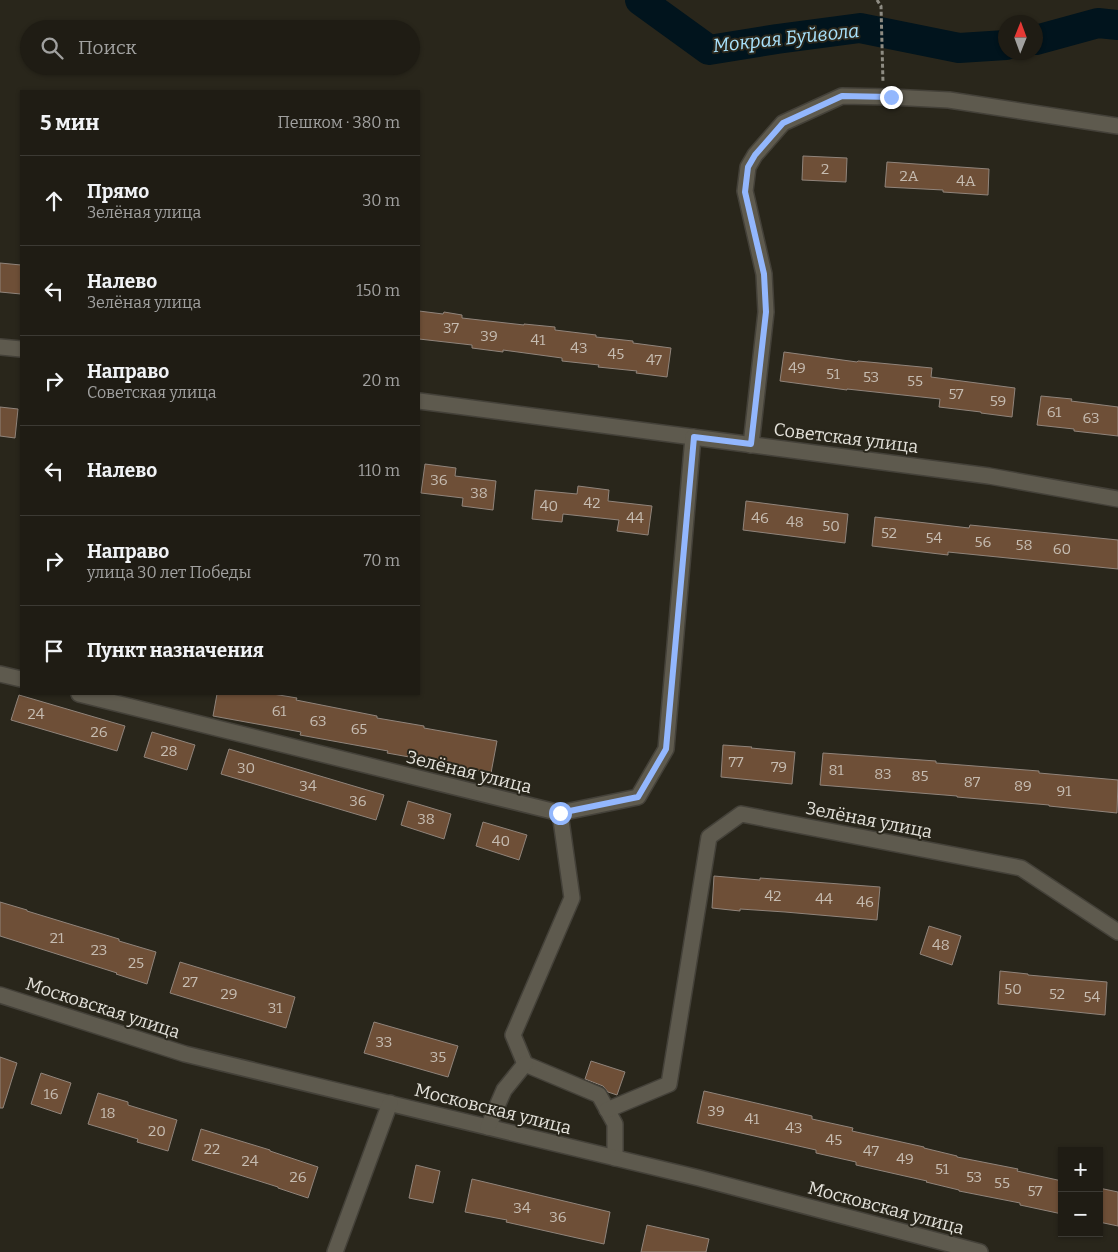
<!DOCTYPE html>
<html lang="ru">
<meta charset="utf-8">
<style>
body{margin:0;font-family:Bitter,serif;background:#2c2922;color:#f1f3f6}
.controls{position:absolute;right:15px;bottom:15px;display:grid;overflow:hidden;border-radius:0px;box-shadow:0 1px 4px #0004}
.controls button{width:45px;height:45px;display:grid;place-items:center;padding:0;border:0;border-bottom:1px solid #3c3a34;background:#1f1c14;color:#f1f3f6;font:25px sans-serif}
.compass{position:absolute;left:998px;top:15px;width:45px;height:45px;border-radius:50%;background:#1f1c14;box-shadow:0 1px 4px #0004;rotate:1deg}
.stop{position:absolute;width:15px;height:15px;margin:-11px;border:4px solid #93b7fd;border-radius:50%;background:#fff}
.stop.end{background:#93b7fd;border-color:#fff;box-shadow:0 1px 5px #0008}
.list{margin:0;padding:0;list-style:none}
h2{display:flex;justify-content:space-between;align-items:center;height:65px;margin:0;padding:0 20px;font-size:21px}
h2 small{font-size:16px;font-weight:400;color:#a1a1a0}
.list li{display:grid;grid-template-columns:32px 1fr auto;gap:15px;align-items:center;box-sizing:border-box;height:90px;padding:0 20px;border-top:1px solid #3c3a34}
.list b{display:block;font-size:19px;white-space:nowrap}
.list p{margin:0;font-size:16px;white-space:nowrap;color:#a1a1a0}
.list em{font-size:16px;font-style:normal;color:#a1a1a0}
.icon{flex:none;width:28px;height:28px;fill:none;stroke:currentColor;stroke-width:2;stroke-linecap:round;stroke-linejoin:round}
.map{position:relative;flex:none;width:1118px;height:1252px;overflow:hidden}
.search{position:absolute;background:#1f1c14;box-shadow:0 1px 4px #0004;left:20px;top:20px;width:400px;height:55px;display:flex;align-items:center;gap:12px;box-sizing:border-box;padding:0 18px;border-radius:28px;color:#a1a1a0;font-size:19px}
.panel{position:absolute;background:#1f1c14;box-shadow:0 1px 4px #0004;left:20px;top:90px;width:400px;height:605px;border-radius:0px}
.map>svg:first-child{display:block}
.lines{fill:none;stroke-linecap:round;stroke-linejoin:round}
.river{stroke:#01141d;stroke-width:30}
.building{fill:#6e4f37;stroke:#90847b}
.minor-casing{stroke:#444139;stroke-width:18}
.path{stroke:#8e8c83;stroke-width:3;stroke-dasharray:4 2.5;stroke-linecap:butt}
.minor{stroke:#5e5a4e;stroke-width:15}
.route{stroke:#93b7fd;stroke-width:6}
.labels{text-anchor:middle;dominant-baseline:central;stroke-width:4;stroke-linejoin:round;paint-order:stroke}
.number-label{font-size:15px;fill:#c6bcb1}
.street-label{font-size:18px;fill:#e3e1da;stroke:#29261b}
.water-label{font-size:19px;font-style:italic;fill:#a9e2fc;stroke:#29261b}
</style>
<div class="map">
<svg width="1118" height="1252" viewBox="0 0 1118 1252">
<rect width="100%" height="100%" fill="#29261b"/>
<g class="lines">
<g class="river">
<path d="M640,0L709,50L777,39L860,28L959,48L1006,45"/>
<path d="M1036,40L1098,23L1118,25"/>
</g>
</g>
<g class="building">
<path d="M803,156L847,158L846,182L802,180Z"/>
<path d="M887,162L989,169L988,195L943,192V190L885,187Z"/>
<path d="M0,263L21,265V294L0,292Z"/>
<path d="M419,311L443,314L444,312L462,315V318L524,325V324L555,327V330L596,335V337L633,341V343L671,348L667,377L636,373L637,371L598,367L599,365L562,361V358L503,350V352L472,348V345L419,339Z"/>
<path d="M784,352L857,362L858,361L932,368L931,377L1015,388L1012,417L981,413V412L939,407L940,399L847,389V390L780,381Z"/>
<path d="M1041,396L1072,399L1071,401L1118,407V436L1074,431V429L1037,425Z"/>
<path d="M0,407L18,409L15,438L0,436Z"/>
<path d="M425,464L456,468L455,476L496,481L493,510L462,506L463,498L421,493Z"/>
<path d="M578,486L609,490L608,501L652,506L648,535L617,531L619,520L563,514L562,522L532,519L535,490L577,494Z"/>
<path d="M746,501L848,514L845,543L743,530Z"/>
<path d="M875,517L969,528L970,525L1118,540V569L948,552V555L872,546Z"/>
<path d="M217,694H273L297,698L296,700L377,716V718L424,726V728L497,741L491,773L426,761V760L387,753L388,751L300,735L301,732L213,716Z"/>
<path d="M19,695L125,726L117,751L11,720Z"/>
<path d="M152,732L195,745L187,770L144,757Z"/>
<path d="M723,745L752,747L751,748L795,752L792,784L721,777Z"/>
<path d="M229,749L384,795L376,820L221,774Z"/>
<path d="M823,753L936,761V763L1039,771V773L1118,780L1117,813L1049,806V805L957,797V796L820,785Z"/>
<path d="M408,801L451,814L444,839L401,825Z"/>
<path d="M483,822L527,835L519,860L476,846Z"/>
<path d="M714,876L760,880V878L880,887L877,920L785,912L740,909V911L712,908Z"/>
<path d="M0,902L27,910V911L119,939V941L156,952L147,984L116,974L117,973L0,936Z"/>
<path d="M929,926L961,936L952,965L920,954Z"/>
<path d="M180,962L295,997L286,1028L170,993Z"/>
<path d="M1000,971L1028,974V975L1107,982L1105,1015L998,1004Z"/>
<path d="M374,1022L458,1046L448,1077L364,1053Z"/>
<path d="M0,1057L17,1063L3,1108H0Z"/>
<path d="M591,1061L625,1072L617,1095L608,1092L603,1086L585,1079Z"/>
<path d="M41,1073L71,1083L61,1114L31,1104Z"/>
<path d="M704,1091L812,1116V1119L853,1128L852,1131L924,1147V1148L957,1156V1157L1018,1169L1017,1171L1062,1181V1214L1020,1205V1203L959,1191V1190L926,1182L927,1181L856,1165V1162L816,1153V1150L697,1123Z"/>
<path d="M98,1093L128,1102V1105L177,1120L168,1151L137,1142L138,1139L88,1124Z"/>
<path d="M201,1129L270,1150V1151L318,1167L308,1198L278,1188V1187L192,1160Z"/>
<path d="M416,1165L440,1171L433,1203L409,1198Z"/>
<path d="M472,1179L610,1212L604,1244L506,1222L507,1220L465,1212Z"/>
<path d="M1099,1188L1118,1192V1226L1099,1222Z"/>
<path d="M647,1225L709,1239L706,1252H641Z"/>
</g>
<g class="lines">
<defs>
<g id="minor">
<path d="M0,347L21,349"/>
<path d="M419,401L989,476L1118,499"/>
<path d="M751,445L766,312L764,274L745,191L748,167L755,155L783,123L842,96L891,97L949,100L1118,126"/>
<path d="M0,674L21,679"/>
<path d="M79,694L560,813L638,797L666,749L693,437"/>
<path d="M560,813L572,898L513,1035L525,1064L599,1095L615,1124V1158"/>
<path d="M0,995L185,1054L699,1178L980,1252"/>
<path d="M607,1110L669,1084L709,837L741,814L1021,868L1118,932"/>
<path d="M488,1127L504,1090L525,1064"/>
<path d="M335,1252L390,1103"/>
</g>
</defs>
<use href="#minor" class="minor-casing"/>
<path class="path" d="M877,0L881,6L883,83"/>
<use href="#minor" class="minor"/>
</g>
<g class="lines">
<path class="route" d="M560,813L638,797L666,749L694,437L751,444L766,312L764,274L745,192L748,167L755,155L783,123L842,96L891,97"/>
</g>
<g class="labels">
<g class="number-label">
<text x="825" y="169">2</text>
<text x="909" y="176">2А</text>
<text x="966" y="181">4А</text>
<text x="451" y="328">37</text>
<text x="489" y="336">39</text>
<text x="538" y="340">41</text>
<text x="579" y="348">43</text>
<text x="616" y="354">45</text>
<text x="654" y="360">47</text>
<text x="797" y="368">49</text>
<text x="833" y="374">51</text>
<text x="871" y="377">53</text>
<text x="915" y="381">55</text>
<text x="956" y="394">57</text>
<text x="998" y="401">59</text>
<text x="1054" y="412">61</text>
<text x="1091" y="418">63</text>
<text x="439" y="480">36</text>
<text x="479" y="493">38</text>
<text x="592" y="503">42</text>
<text x="549" y="506">40</text>
<text x="635" y="518">44</text>
<text x="760" y="518">46</text>
<text x="795" y="522">48</text>
<text x="831" y="526">50</text>
<text x="889" y="533">52</text>
<text x="934" y="538">54</text>
<text x="983" y="542">56</text>
<text x="1024" y="545">58</text>
<text x="1062" y="549">60</text>
<text x="279" y="711">61</text>
<text x="36" y="714">24</text>
<text x="318" y="721">63</text>
<text x="359" y="729">65</text>
<text x="99" y="732">26</text>
<text x="169" y="751">28</text>
<text x="736" y="762">77</text>
<text x="779" y="767">79</text>
<text x="246" y="768">30</text>
<text x="836" y="770">81</text>
<text x="883" y="774">83</text>
<text x="920" y="776">85</text>
<text x="972" y="782">87</text>
<text x="308" y="786">34</text>
<text x="1023" y="786">89</text>
<text x="1064" y="791">91</text>
<text x="358" y="801">36</text>
<text x="426" y="819">38</text>
<text x="501" y="841">40</text>
<text x="773" y="896">42</text>
<text x="824" y="899">44</text>
<text x="865" y="902">46</text>
<text x="57" y="938">21</text>
<text x="941" y="945">48</text>
<text x="99" y="950">23</text>
<text x="136" y="963">25</text>
<text x="190" y="982">27</text>
<text x="1013" y="989">50</text>
<text x="229" y="994">29</text>
<text x="1057" y="994">52</text>
<text x="1092" y="997">54</text>
<text x="275" y="1008">31</text>
<text x="384" y="1042">33</text>
<text x="438" y="1057">35</text>
<text x="51" y="1094">16</text>
<text x="716" y="1111">39</text>
<text x="108" y="1113">18</text>
<text x="752" y="1119">41</text>
<text x="794" y="1128">43</text>
<text x="157" y="1131">20</text>
<text x="834" y="1140">45</text>
<text x="212" y="1149">22</text>
<text x="871" y="1151">47</text>
<text x="905" y="1159">49</text>
<text x="250" y="1161">24</text>
<text x="942" y="1169">51</text>
<text x="298" y="1177">26</text>
<text x="974" y="1177">53</text>
<text x="1002" y="1183">55</text>
<text x="1035" y="1191">57</text>
<text x="522" y="1208">34</text>
<text x="558" y="1217">36</text>
</g>
<g class="street-label">
<text transform="translate(846 438) rotate(7)">Советская улица</text>
<text transform="translate(469 772) rotate(14)">Зелёная улица</text>
<text transform="translate(869 820) rotate(11)">Зелёная улица</text>
<text transform="translate(103 1008) rotate(18)">Московская улица</text>
<text transform="translate(493 1109) rotate(14)">Московская улица</text>
<text transform="translate(886 1208) rotate(15)">Московская улица</text>
</g>
<g class="water-label">
<text transform="translate(786 38) rotate(-6)">Мокрая Буйвола</text>
</g>
</g>
</svg>
<div class="controls">
<button>+</button>
<button>−</button>
</div>
<svg class="compass" viewBox="-18 -18 36 36"><path d="M0-13l5 13h-10z" fill="#e53935"/><path d="M0 13l5-13h-10z" fill="#a1a1a0"/></svg>
<div class="stop" style="left:560px;top:813px"></div>
<div class="stop end" style="left:891px;top:97px"></div>
<div class="search"><svg class="icon" aria-label="search" viewBox="0 0 24 24"><circle cx="10" cy="10" r="6"/><path d="M15 15l6 6"/></svg>Поиск</div>
<section class="panel">
<h2>5 мин<small>Пешком · 380 m</small></h2>
<ul class="list">
<li><svg class="icon" aria-label="ahead" viewBox="0 0 24 24"><path d="M12 20V5M6 11l6-6 6 6"/></svg><div><b>Прямо</b><p>Зелёная улица</p></div><em>30 m</em></li>
<li><svg class="icon" aria-label="left" viewBox="0 0 24 24"><path d="M17 20v-9H6M10 6l-5 5 5 5"/></svg><div><b>Налево</b><p>Зелёная улица</p></div><em>150 m</em></li>
<li><svg class="icon" aria-label="right" viewBox="0 0 24 24"><path d="M7 20v-9h11M14 6l5 5-5 5"/></svg><div><b>Направо</b><p>Советская улица</p></div><em>20 m</em></li>
<li><svg class="icon" aria-label="left" viewBox="0 0 24 24"><path d="M17 20v-9H6M10 6l-5 5 5 5"/></svg><div><b>Налево</b></div><em>110 m</em></li>
<li><svg class="icon" aria-label="right" viewBox="0 0 24 24"><path d="M7 20v-9h11M14 6l5 5-5 5"/></svg><div><b>Направо</b><p>улица 30 лет Победы</p></div><em>70 m</em></li>
<li><svg class="icon" aria-label="arrive" viewBox="0 0 24 24"><path d="M6 21V4h12l-3 4 3 4H6"/></svg><div><b>Пункт назначения</b></div></li>
</ul>
</section>
</div>
